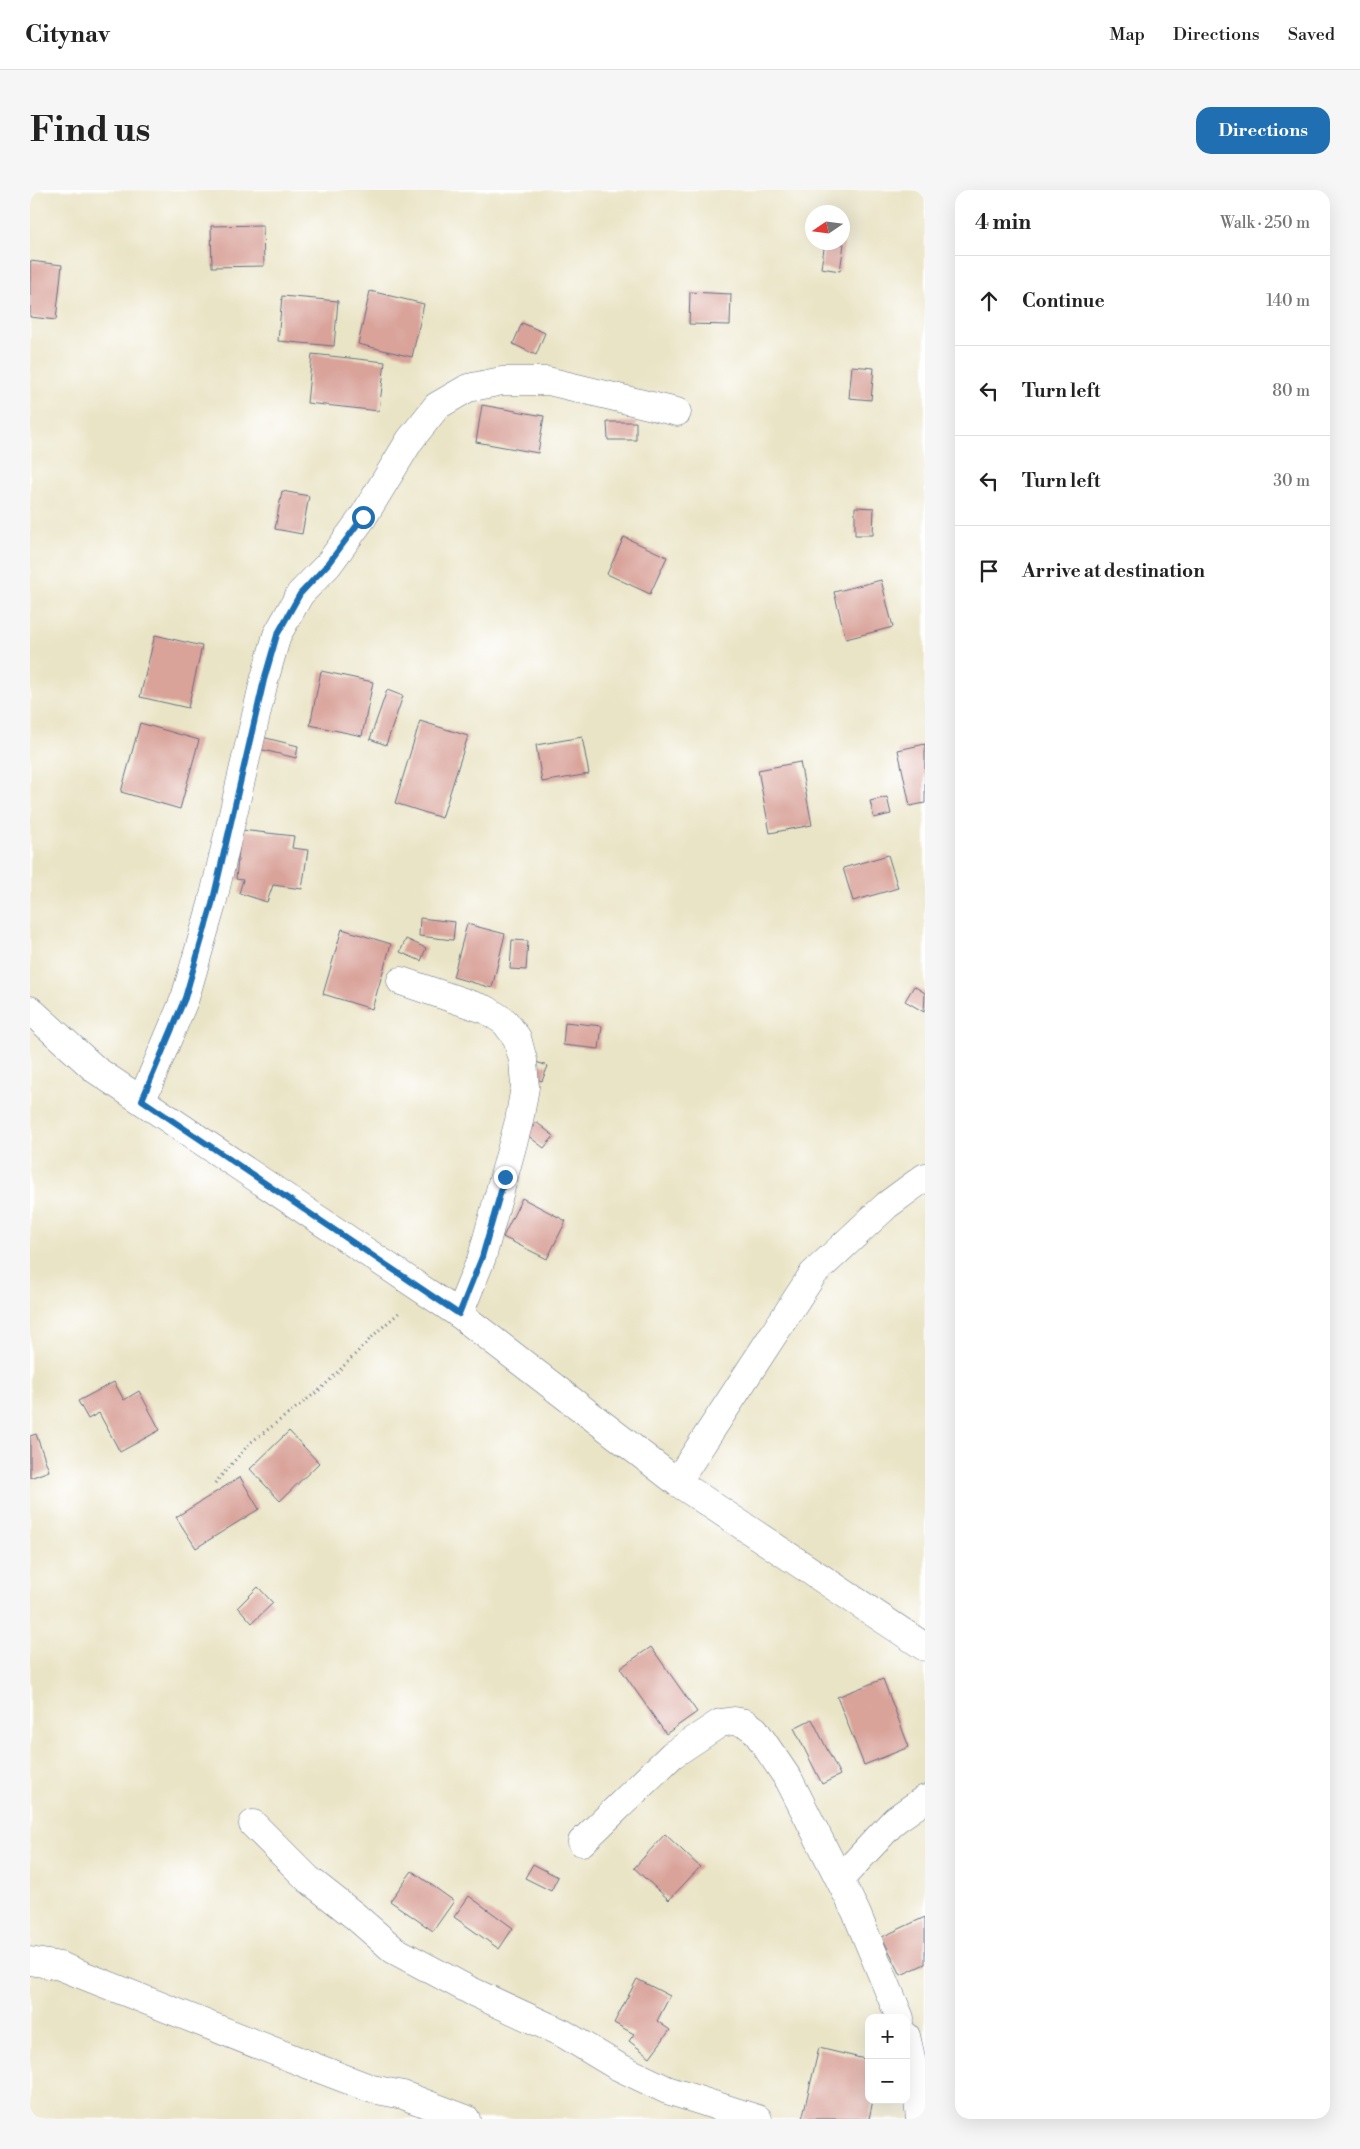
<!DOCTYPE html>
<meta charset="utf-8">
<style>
body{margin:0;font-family:"Libre Bodoni",serif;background:#f6f6f6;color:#222}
.controls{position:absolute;right:15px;bottom:15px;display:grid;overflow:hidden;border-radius:10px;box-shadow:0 5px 20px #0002}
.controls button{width:45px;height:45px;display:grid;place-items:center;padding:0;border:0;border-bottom:1px solid #e0e0e0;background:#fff;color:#222;font:25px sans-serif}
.compass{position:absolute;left:775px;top:15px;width:45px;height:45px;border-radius:50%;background:#fff;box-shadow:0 5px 20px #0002;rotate:257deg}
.stop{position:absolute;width:15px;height:15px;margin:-11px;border:4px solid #1f6fb2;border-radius:50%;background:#fff}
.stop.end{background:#1f6fb2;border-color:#fff;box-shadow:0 1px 5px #0008}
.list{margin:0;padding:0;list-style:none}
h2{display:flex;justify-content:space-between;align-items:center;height:65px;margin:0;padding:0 20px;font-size:21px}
h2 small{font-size:16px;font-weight:400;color:#767676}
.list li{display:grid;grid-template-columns:32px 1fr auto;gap:15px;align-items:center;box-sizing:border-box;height:90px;padding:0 20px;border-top:1px solid #e0e0e0}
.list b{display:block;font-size:19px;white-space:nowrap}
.list em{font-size:16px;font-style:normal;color:#767676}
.icon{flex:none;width:28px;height:28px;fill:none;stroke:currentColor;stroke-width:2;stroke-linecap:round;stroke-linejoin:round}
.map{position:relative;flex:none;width:895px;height:1929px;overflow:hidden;border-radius:15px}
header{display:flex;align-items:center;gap:30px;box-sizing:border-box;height:70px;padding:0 25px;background:#fff;border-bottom:1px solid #e0e0e0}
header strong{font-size:24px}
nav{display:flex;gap:28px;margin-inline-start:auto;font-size:18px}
.intro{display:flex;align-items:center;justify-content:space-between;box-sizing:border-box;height:120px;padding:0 30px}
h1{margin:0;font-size:35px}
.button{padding:12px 22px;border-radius:15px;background:#1f6fb2;color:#fff;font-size:18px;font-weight:700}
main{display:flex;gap:30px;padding:0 30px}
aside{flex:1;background:#fff;border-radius:15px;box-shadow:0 5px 20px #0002}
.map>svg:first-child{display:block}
.building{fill:#d9a39a}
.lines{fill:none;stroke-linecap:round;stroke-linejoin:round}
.minor-casing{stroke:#636e82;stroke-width:29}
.path{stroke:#636e82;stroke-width:3;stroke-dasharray:1 4;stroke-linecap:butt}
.minor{stroke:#fff;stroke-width:28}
.route{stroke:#1f6fb2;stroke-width:6}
</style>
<header>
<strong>Citynav</strong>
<nav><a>Map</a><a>Directions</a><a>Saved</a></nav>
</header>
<div class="intro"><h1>Find us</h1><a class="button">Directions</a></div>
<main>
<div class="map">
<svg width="895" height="1929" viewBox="0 0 895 1929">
<rect width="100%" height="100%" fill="#fff"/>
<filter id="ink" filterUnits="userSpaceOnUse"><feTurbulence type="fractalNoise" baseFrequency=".02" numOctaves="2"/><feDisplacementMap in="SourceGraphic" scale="10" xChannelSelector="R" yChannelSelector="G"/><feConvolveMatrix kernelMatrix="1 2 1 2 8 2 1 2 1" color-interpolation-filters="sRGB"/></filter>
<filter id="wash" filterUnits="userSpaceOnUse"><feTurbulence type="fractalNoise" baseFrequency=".0096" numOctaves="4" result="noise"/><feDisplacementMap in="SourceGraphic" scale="20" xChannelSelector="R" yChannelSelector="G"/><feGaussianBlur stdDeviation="1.12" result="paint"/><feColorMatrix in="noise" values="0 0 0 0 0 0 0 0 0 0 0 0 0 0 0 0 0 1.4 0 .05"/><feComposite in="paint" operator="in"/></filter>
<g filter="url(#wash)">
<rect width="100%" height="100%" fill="#eae4c6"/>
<g id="blocks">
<g class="building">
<path d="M233,35L234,76L182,77L181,36Z"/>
<path d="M795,52L814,54L810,81L791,78Z"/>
<path d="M0,71L32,75L26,130L0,127Z"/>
<path d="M340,101L394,114L382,167L328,154Z"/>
<path d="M660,102L701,104L700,135L659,134Z"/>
<path d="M252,106L308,111L304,156L248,151Z"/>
<path d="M492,133L515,143L506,165L483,154Z"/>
<path d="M282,164L355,172L349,221L277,213Z"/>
<path d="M822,176L844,178L841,210L819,208Z"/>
<path d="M452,215L514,226L508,263L446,252Z"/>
<path d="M577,232H606V250H578Z"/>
<path d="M252,301L279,306L272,344L245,339Z"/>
<path d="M825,317L844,318L843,345H825Z"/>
<path d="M594,347L637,367L620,404L577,384Z"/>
<path d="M851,390L863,437L816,449L804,402Z"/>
<path d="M125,445L172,456L158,518L110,507Z"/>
<path d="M291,481L343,492L332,546L280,535Z"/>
<path d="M357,500L373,506L356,555L340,549Z"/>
<path d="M390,531L438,546L412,628L365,613Z"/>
<path d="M110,533L169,550L150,619L91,602Z"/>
<path d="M232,547L268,556L266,568L229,559Z"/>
<path d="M552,547L559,584L512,592L506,555Z"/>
<path d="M895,554V613L880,616L868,560Z"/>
<path d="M770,572L782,635L740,643L728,580Z"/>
<path d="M857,607L861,624L844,628L840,611Z"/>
<path d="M211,640L264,646L262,658L278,660L272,699L243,695L237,712L209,703L213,690L206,689Z"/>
<path d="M858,665L868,698L823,711L813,678Z"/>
<path d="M390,728L425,732L423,750L389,746Z"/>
<path d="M437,734L475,744L462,798L423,787Z"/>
<path d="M312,739L361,754L342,819L293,804Z"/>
<path d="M376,749L396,758L391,771L370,762Z"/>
<path d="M482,750L498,751L496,780L480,779Z"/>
<path d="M884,796L895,803L894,822L875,811Z"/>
<path d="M535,832L572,836L569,859L533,855Z"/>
<path d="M506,872L518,876L512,891L501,887Z"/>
<path d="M506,932L524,946L514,958L497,945Z"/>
<path d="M492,1008L536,1031L517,1069L473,1047Z"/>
<path d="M84,1192L94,1210L109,1201L130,1240L90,1262L69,1223L58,1229L48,1211Z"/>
<path d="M259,1241L289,1273L250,1311L220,1279Z"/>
<path d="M6,1244L19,1281L0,1288V1246Z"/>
<path d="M210,1287L229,1319L166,1358L146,1327Z"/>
<path d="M228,1397L243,1413L222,1433L208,1417Z"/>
<path d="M621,1457L667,1522L636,1544L590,1478Z"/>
<path d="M853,1489L879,1557L834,1575L807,1507Z"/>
<path d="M782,1529L810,1585L792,1594L764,1538Z"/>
<path d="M635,1644L670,1677L639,1710L604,1678Z"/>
<path d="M503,1674L528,1687L521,1701L495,1688Z"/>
<path d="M382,1681L424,1711L403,1741L360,1711Z"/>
<path d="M439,1706L483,1738L469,1759L424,1727Z"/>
<path d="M895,1727V1774L871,1785L852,1747Z"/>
<path d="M607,1789L640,1806L627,1831L640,1840L620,1867L599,1851L604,1844L584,1833Z"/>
<path d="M789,1858L839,1870V1910H843L839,1929H772Z"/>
</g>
</g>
</g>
<g filter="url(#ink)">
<use href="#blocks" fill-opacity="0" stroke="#636e82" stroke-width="1"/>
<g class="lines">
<defs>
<g id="minor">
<path d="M371,791L457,820L475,832L487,848L493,870L495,897L489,931L452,1067L429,1124"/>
<path d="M0,820L66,880L429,1124L647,1292L895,1457"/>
<path d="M112,910L155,808L182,714L234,491L247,445L270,404L298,375L333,327L380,250L407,216L438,198L472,191H518L647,222"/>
<path d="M647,1292L783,1084L857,1015L895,987"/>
<path d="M223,1634L278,1689L325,1726L364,1760L441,1801L534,1844L587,1876L637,1900L728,1929"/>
<path d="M552,1652L642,1565L690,1533L704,1531L715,1533L725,1540L759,1590L826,1722L870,1828"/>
<path d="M810,1689L865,1630L895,1609"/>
<path d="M0,1771L30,1776L274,1873L342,1899L373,1905L436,1929"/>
<path d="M876,1846L885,1885L890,1929"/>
</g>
</defs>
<use href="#minor" class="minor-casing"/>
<path class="path" d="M185,1293L220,1253L292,1198L347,1142L371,1121"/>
<use href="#minor" class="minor"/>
</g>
</g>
<g class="lines" filter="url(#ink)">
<path class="route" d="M333,327L298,374L270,404L247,445L234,490L182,714L155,808L112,910L429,1124L452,1067L475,987"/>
</g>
</svg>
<div class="controls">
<button>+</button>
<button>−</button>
</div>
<svg class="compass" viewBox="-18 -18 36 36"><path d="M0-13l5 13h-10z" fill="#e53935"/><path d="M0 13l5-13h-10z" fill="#767676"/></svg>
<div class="stop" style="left:333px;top:327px"></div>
<div class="stop end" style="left:475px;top:987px"></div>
</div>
<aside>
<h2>4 min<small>Walk · 250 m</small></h2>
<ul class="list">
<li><svg class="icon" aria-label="ahead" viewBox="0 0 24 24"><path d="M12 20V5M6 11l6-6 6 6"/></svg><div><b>Continue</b></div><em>140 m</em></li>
<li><svg class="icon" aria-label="left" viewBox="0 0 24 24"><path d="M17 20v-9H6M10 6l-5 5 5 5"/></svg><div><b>Turn left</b></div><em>80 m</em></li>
<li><svg class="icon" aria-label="left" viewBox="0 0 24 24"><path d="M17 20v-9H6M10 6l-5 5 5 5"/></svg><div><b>Turn left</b></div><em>30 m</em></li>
<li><svg class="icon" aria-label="arrive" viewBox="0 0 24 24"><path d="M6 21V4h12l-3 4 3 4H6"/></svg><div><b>Arrive at destination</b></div></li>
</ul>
</aside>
</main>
